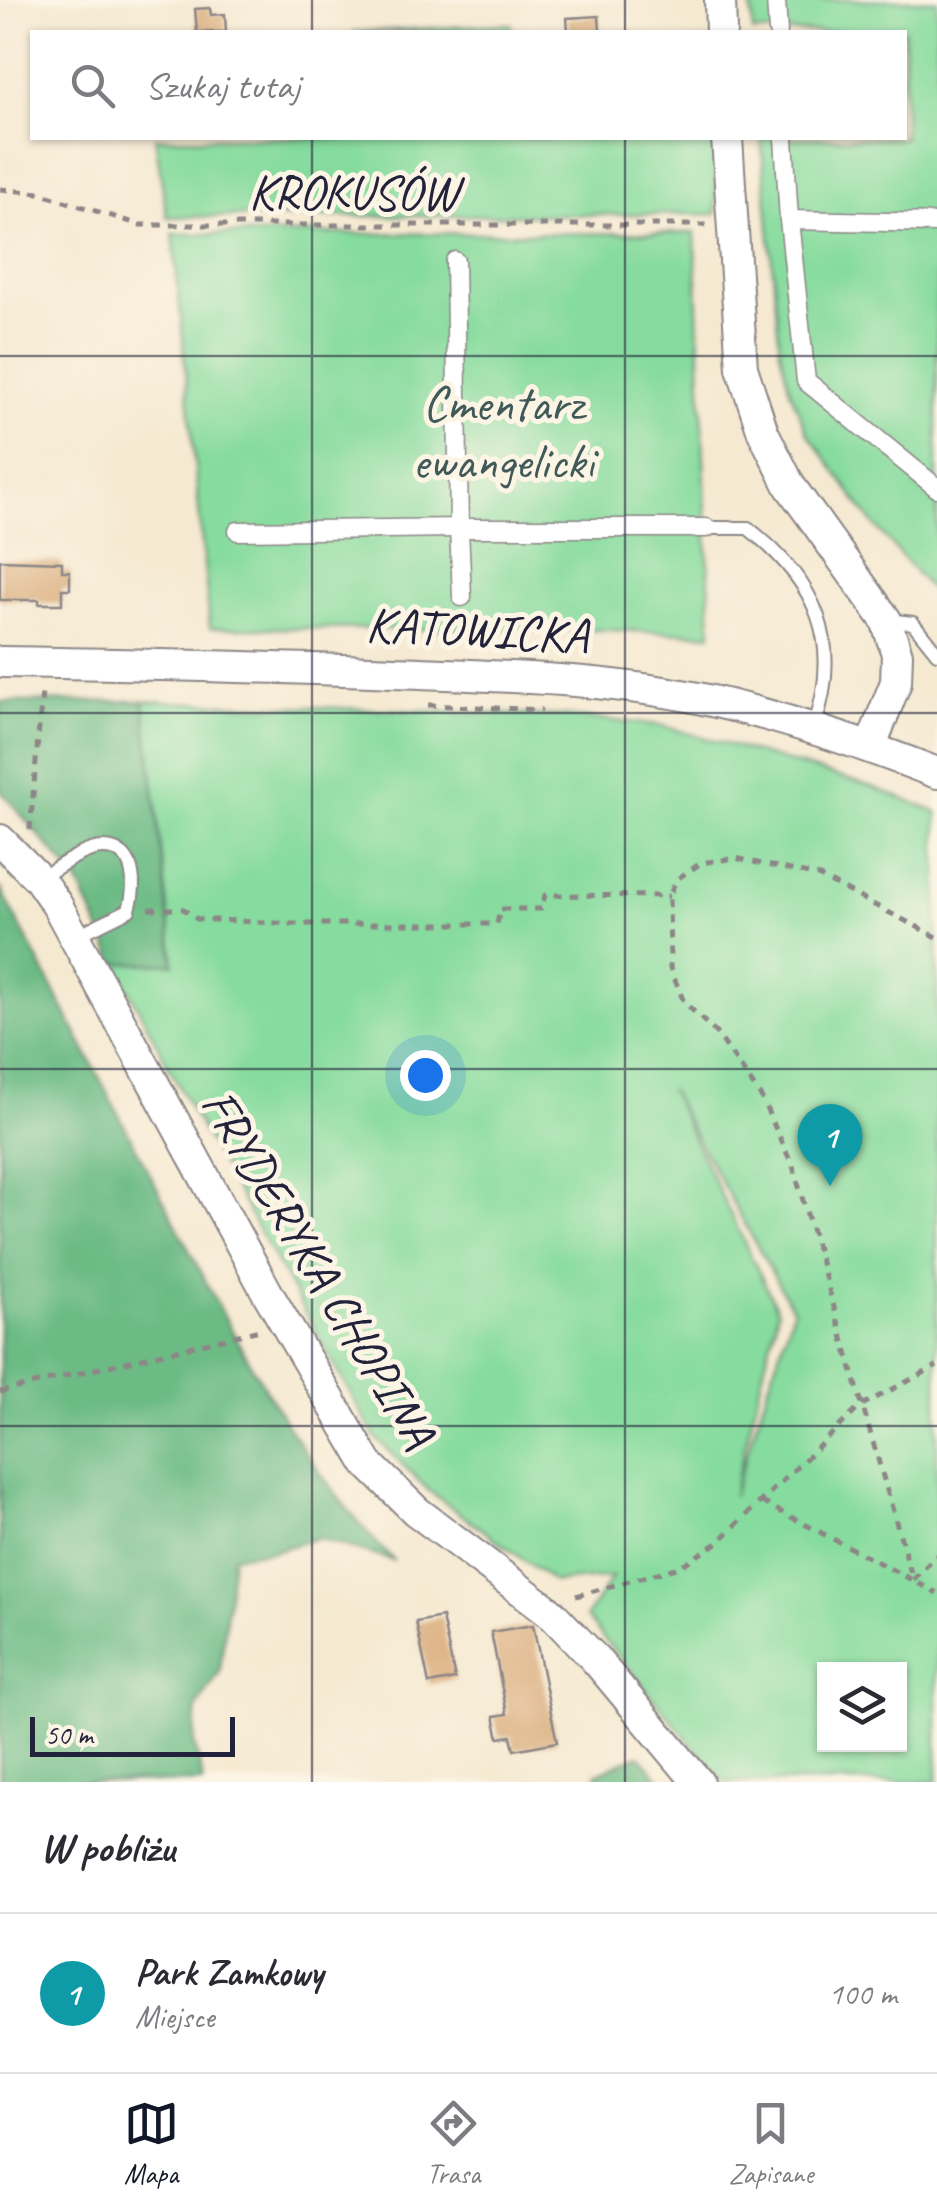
<!DOCTYPE html>
<html lang="pl">
<meta charset="utf-8">
<style>
body{margin:0;font-family:Caveat,sans-serif;background:#f7f7f7;color:#2b2b33}
.controls{position:absolute;right:30px;bottom:30px;display:grid;overflow:hidden;border-radius:0px;box-shadow:0 2px 8px #0004}
.controls button{width:90px;height:90px;display:grid;place-items:center;padding:0;border:0;border-bottom:2px solid #e1e1e2;background:#fff;color:#2b2b33;font:50px sans-serif}
.scale{position:absolute;left:30px;bottom:25px;width:205px;box-sizing:border-box;padding-left:10px;border:5px solid #22223b;border-top:0;font-size:28px;line-height:35px;white-space:nowrap;color:#22223b;-webkit-text-stroke:8px #fcf5e5;paint-order:stroke}
.you{position:absolute;left:425px;top:1075px;width:35px;height:35px;margin:-25px;border:8px solid #fff;border-radius:50%;background:#1a73e8;box-shadow:0 0 0 15px #1a73e833}
.badge{display:grid;place-items:center;width:65px;height:65px;border-radius:50%;background:#111827;color:#fff;font-size:32px;font-weight:700}
.pin{position:absolute;translate:-50% -82px;filter:drop-shadow(0 2px 5px #0008)}
.pin::after{content:'';position:absolute;top:52px;width:35px;height:30px;background:inherit;clip-path:polygon(0 0,100% 0,50% 100%)}
.list{margin:0;padding:0;list-style:none}
h2{display:flex;justify-content:space-between;align-items:center;height:130px;margin:0;padding:0 40px;font-size:42px}
h2 small{font-size:32px;font-weight:400;color:#7c7c81}
.list li{display:grid;grid-template-columns:65px 1fr auto;gap:30px;align-items:center;box-sizing:border-box;height:160px;padding:0 40px;border-top:2px solid #e1e1e2}
.list b{display:block;font-size:38px;white-space:nowrap}
.list p{margin:0;font-size:32px;white-space:nowrap;color:#7c7c81}
.list em{font-size:32px;font-style:normal;color:#7c7c81}
.icon{flex:none;width:55px;height:55px;fill:none;stroke:currentColor;stroke-width:2;stroke-linecap:round;stroke-linejoin:round}
.map{position:relative;flex:none;width:937px;height:1782px;overflow:hidden}
.search{position:absolute;background:#fff;box-shadow:0 2px 8px #0004;left:30px;right:30px;top:30px;height:110px;display:flex;align-items:center;gap:25px;box-sizing:border-box;padding:0 35px;border-radius:0px;color:#7c7c81;font-size:38px}
.sheet{height:290px;background:#fff}
nav{display:flex;justify-content:space-around;align-items:center;box-sizing:border-box;height:140px;border-top:2px solid #e1e1e2;background:#fff;font-size:28px;color:#7c7c81}
nav a{display:grid;justify-items:center;gap:5px}
nav .on{color:#111827}
.map>svg:first-child{display:block}
.green{fill:#86db9e;stroke:#547e6c;stroke-width:2.5;fill-rule:evenodd}
.forest{fill:#6cbb85;stroke:#476e60;stroke-width:2.5}
.building{fill:#daac7c}
.lines{fill:none;stroke-linecap:round;stroke-linejoin:round}
.service-casing{stroke:#8c8686;stroke-width:16}
.pedestrian-casing{stroke:#8c8686;stroke-width:21}
.tertiary-casing{stroke:#8c8686;stroke-width:34}
.path{stroke:#8c8686;stroke-width:5;stroke-dasharray:8 8;stroke-linecap:butt}
.service{stroke:#fff;stroke-width:12}
.pedestrian{stroke:#fff;stroke-width:18}
.tertiary{stroke:#fff;stroke-width:30}
.grid{fill:none;stroke:#22223b;stroke-width:2.5;stroke-opacity:0.55}
.labels{text-anchor:middle;dominant-baseline:central;stroke-width:10;stroke-linejoin:round;paint-order:stroke}
.street-label{font-size:50px;fill:#22223b;stroke:#fcf5e5}
.park-label{font-size:50px;fill:#405a59;stroke:#fcf5e5}
</style>
<div class="map">
<svg width="937" height="1782" viewBox="0 0 937 1782">
<rect width="100%" height="100%" fill="#fcf5e5"/>
<filter id="ink" filterUnits="userSpaceOnUse"><feTurbulence type="fractalNoise" baseFrequency=".01" numOctaves="2"/><feDisplacementMap in="SourceGraphic" scale="20" xChannelSelector="R" yChannelSelector="G"/><feConvolveMatrix kernelMatrix="1 2 1 2 8 2 1 2 1" color-interpolation-filters="sRGB"/></filter>
<filter id="wash" filterUnits="userSpaceOnUse"><feTurbulence type="fractalNoise" baseFrequency=".0048" numOctaves="4" result="noise"/><feDisplacementMap in="SourceGraphic" scale="40" xChannelSelector="R" yChannelSelector="G"/><feGaussianBlur stdDeviation="2.25" result="paint"/><feColorMatrix in="noise" values="0 0 0 0 0 0 0 0 0 0 0 0 0 0 0 0 0 1.4 0 .05"/><feComposite in="paint" operator="in"/></filter>
<g filter="url(#wash)">
<rect width="100%" height="100%" fill="#f5e9d1"/>
<g class="green">
<path d="M751,0H937V597L871,521L807,432L790,390L780,351L761,138H904V32H753Z"/>
<path d="M511,24L512,32H352Z"/>
<path d="M155,138H715L716,214L167,217Z"/>
<path d="M695,233L711,634L609,630L210,628L173,234Z"/>
<path d="M144,701L565,716L660,725L870,786L937,812V1782H723L586,1617L612,1577L554,1582L429,1491L375,1437L192,1112L115,963H174ZM669,1089L793,1310L733,1496L778,1311ZM824,1670H900V1744H824Z"/>
</g>
<g class="forest">
<path d="M144,701L174,964L115,963L77,880L0,790V702Z"/>
<path d="M0,887C56,995 112,1103 169,1211C233,1334 296,1462 394,1561L318,1538L274,1551L233,1556L220,1672L197,1707L194,1744L204,1782H0Z"/>
<path d="M639,1755L663,1782H594L597,1773Z"/>
</g>
<g id="blocks">
<g class="building">
<path d="M210,8L211,15L225,14L226,32H197L195,9Z"/>
<path d="M599,16L600,32H568L567,18Z"/>
<path d="M0,560L62,562V571H70V589H62V604H39V600H0Z"/>
<path d="M442,1617L455,1679L429,1684L416,1622Z"/>
<path d="M533,1625L557,1742L514,1750L511,1736L499,1738L494,1716L507,1714L491,1632Z"/>
</g>
</g>
</g>
<g filter="url(#ink)">
<use href="#blocks" fill-opacity="0" stroke="#8c8686" stroke-width="2.5"/>
<g class="lines">
<defs>
<g id="service">
<path d="M707,528H748C817,582 843,642 814,727"/>
<path d="M888,620L913,623L937,653"/>
<path d="M39,879C56,869 83,848 103,848C137,848 136,887 129,910L76,936"/>
</g>
<g id="pedestrian">
<path d="M776,0L778,32"/>
<path d="M784,138L789,220L806,381L937,488"/>
<path d="M789,220L937,223"/>
<path d="M238,531L459,528L455,261"/>
<path d="M462,597L459,528H707"/>
</g>
<g id="tertiary">
<path d="M720,0L721,32"/>
<path d="M727,138L742,368L763,432L790,486L886,620L897,654L896,682L870,748"/>
<path d="M0,662C132,664 263,667 395,672C497,676 598,678 698,698C779,715 860,743 937,773"/>
<path d="M0,840L39,879L57,905L268,1294L367,1463L416,1511L550,1612L596,1660L698,1782"/>
</g>
</defs>
<use href="#service" class="service-casing"/>
<use href="#pedestrian" class="pedestrian-casing"/>
<use href="#tertiary" class="tertiary-casing"/>
<g class="path">
<path d="M0,189L39,193L140,225H706"/>
<path d="M428,705L542,710"/>
<path d="M30,830L42,692"/>
<path d="M149,909H184L197,919L295,924H497L500,909H541L545,895L669,896"/>
<path d="M937,937L818,876L735,858L701,863L677,879L669,896L670,968L684,1002L718,1035L760,1095L793,1166L913,1580L937,1555"/>
<path d="M0,1392L260,1330"/>
<path d="M762,1502L937,1593"/>
<path d="M576,1596L679,1567L716,1544L862,1405L937,1366"/>
</g>
<use href="#service" class="service"/>
<use href="#pedestrian" class="pedestrian"/>
<use href="#tertiary" class="tertiary"/>
</g>
</g>
<path class="grid" d="M312,0V32M625,0V32M312,138V1782M625,138V1782M0,356H937M0,713H937M0,1069H937M0,1426H937"/>
<g class="labels">
<g class="street-label">
<text x="353" y="192">KROKUSÓW</text>
<text transform="translate(477 630) rotate(3)">KATOWICKA</text>
<text transform="translate(319 1268) rotate(59)">FRYDERYKA CHOPINA</text>
</g>
<g class="park-label">
<text x="503" y="403">Cmentarz<tspan x="503" dy="58">ewangelicki</tspan></text>
</g>
</g>
</svg>
<div class="controls">
<button><svg class="icon" aria-label="layers" viewBox="0 0 24 24"><path d="M12 4l9 5-9 5-9-5zM3 14l9 5 9-5"/></svg></button>
</div>
<div class="scale">50 m</div>
<div class="you"></div>
<div class="pin badge" style="left:830px;top:1186px;background:#0f9aa8">1</div>
<div class="search"><svg class="icon" aria-label="search" viewBox="0 0 24 24"><circle cx="10" cy="10" r="6"/><path d="M15 15l6 6"/></svg>Szukaj tutaj</div>
</div>
<section class="sheet">
<h2>W pobliżu<small></small></h2>
<ul class="list">
<li><span class="badge" style="background:#0f9aa8">1</span><div><b>Park Zamkowy</b><p>Miejsce</p></div><em>100 m</em></li>
</ul>
</section>
<nav>
<a class="on"><svg class="icon" aria-label="map" viewBox="0 0 24 24"><path d="M3 6l6-2 6 2 6-2v14l-6 2-6-2-6 2zM9 4v14M15 6v14"/></svg>Mapa</a>
<a><svg class="icon" aria-label="directions" viewBox="0 0 24 24"><path d="M12 3l9 9-9 9-9-9zM9 14v-3h6M13 9l2 2-2 2"/></svg>Trasa</a>
<a><svg class="icon" aria-label="saved" viewBox="0 0 24 24"><path d="M7 4h10v16l-5-4-5 4z"/></svg>Zapisane</a>
</nav>
